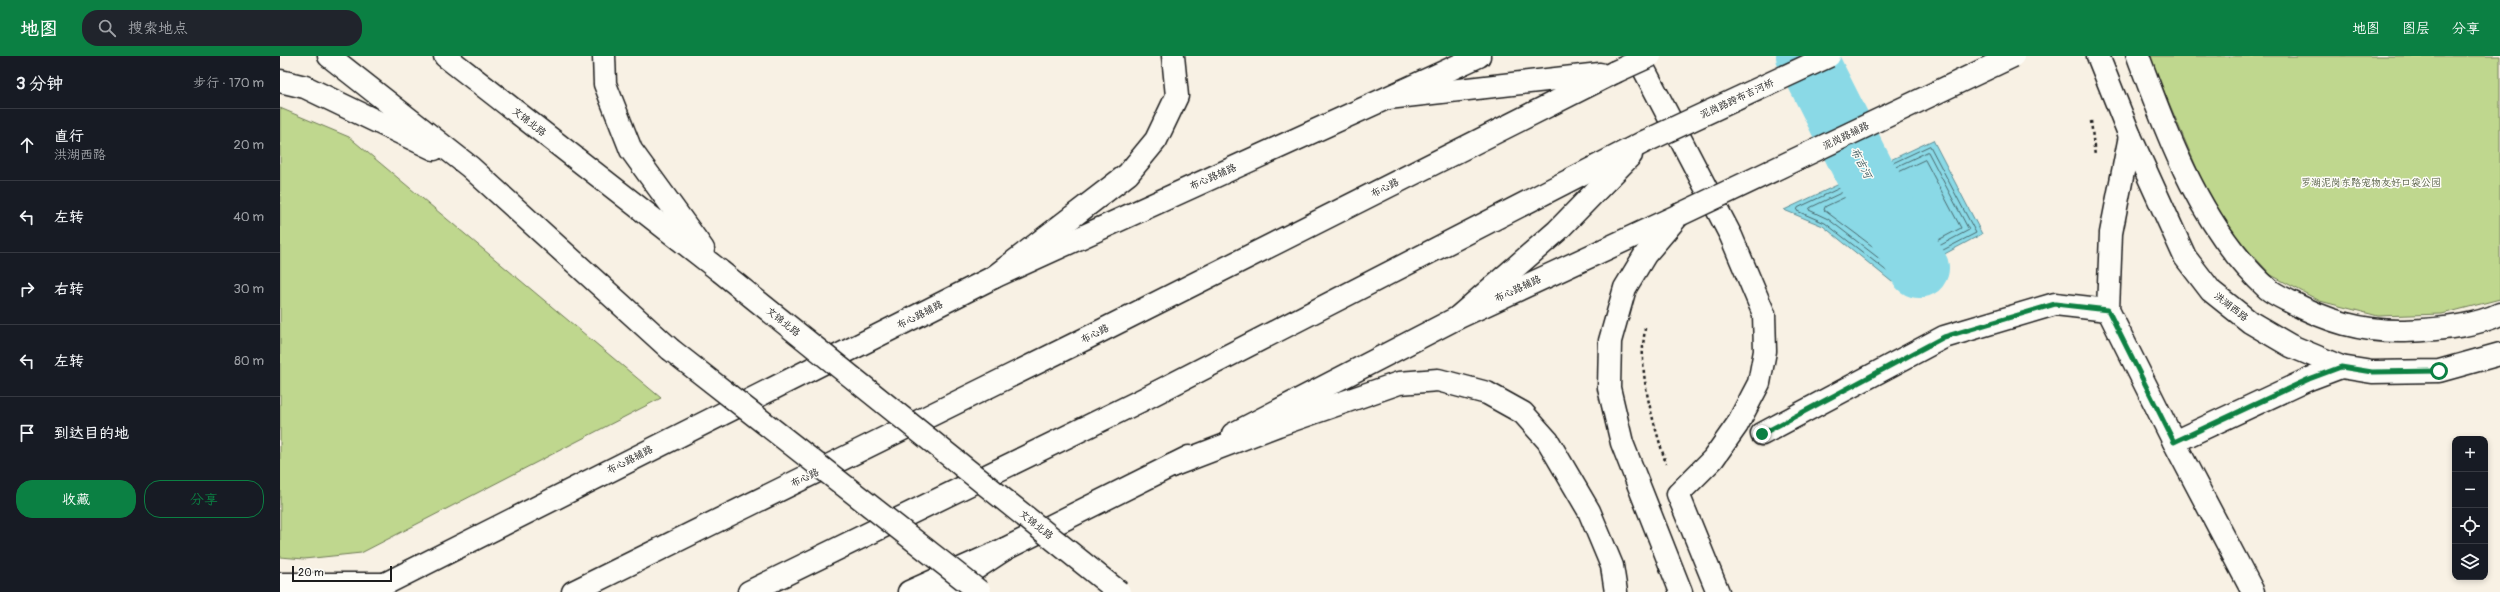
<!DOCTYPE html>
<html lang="zh">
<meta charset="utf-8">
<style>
body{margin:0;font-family:Pangolin,"LXGW WenKai TC",sans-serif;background:#20242c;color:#f1f3f6}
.controls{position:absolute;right:12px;bottom:12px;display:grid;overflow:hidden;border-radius:8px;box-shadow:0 2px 6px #0003}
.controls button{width:36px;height:36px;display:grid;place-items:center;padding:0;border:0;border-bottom:1px solid #363941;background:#171b24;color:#f1f3f6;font:20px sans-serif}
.scale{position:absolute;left:12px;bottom:10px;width:100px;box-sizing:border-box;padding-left:4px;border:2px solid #1c1c1c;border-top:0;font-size:11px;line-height:14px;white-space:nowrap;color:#1c1c1c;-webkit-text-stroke:3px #fdfcf7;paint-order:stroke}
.stop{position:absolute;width:12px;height:12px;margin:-9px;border:3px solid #0b8043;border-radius:50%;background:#fff}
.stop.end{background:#0b8043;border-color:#fff;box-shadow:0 1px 4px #0008}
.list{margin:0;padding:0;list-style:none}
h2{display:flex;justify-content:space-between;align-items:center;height:52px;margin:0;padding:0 16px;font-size:17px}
h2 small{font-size:13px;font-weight:400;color:#9ea1a6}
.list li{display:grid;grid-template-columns:26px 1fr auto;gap:12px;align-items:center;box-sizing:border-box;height:72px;padding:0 16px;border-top:1px solid #363941}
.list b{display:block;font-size:15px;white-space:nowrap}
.list p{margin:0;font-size:13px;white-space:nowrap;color:#9ea1a6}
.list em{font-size:13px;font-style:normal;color:#9ea1a6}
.actions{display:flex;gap:8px;padding:12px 16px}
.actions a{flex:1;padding:9px 0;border:1px solid #0b8043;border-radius:16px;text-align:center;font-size:14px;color:#0b8043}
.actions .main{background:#0b8043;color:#fff}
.icon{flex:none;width:22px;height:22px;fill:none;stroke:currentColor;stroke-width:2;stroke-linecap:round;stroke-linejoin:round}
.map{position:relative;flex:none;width:2220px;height:536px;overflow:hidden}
header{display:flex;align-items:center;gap:24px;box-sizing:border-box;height:56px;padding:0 20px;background:#0b8043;color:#fff}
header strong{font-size:19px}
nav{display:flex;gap:22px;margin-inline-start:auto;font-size:14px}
.search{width:280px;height:36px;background:#20242c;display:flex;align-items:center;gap:10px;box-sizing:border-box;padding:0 14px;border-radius:16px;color:#9ea1a6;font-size:15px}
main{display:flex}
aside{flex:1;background:#171b24}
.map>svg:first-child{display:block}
.green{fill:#bfd78e;stroke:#6e7a55}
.water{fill:#8ad9e6;stroke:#5e8d95}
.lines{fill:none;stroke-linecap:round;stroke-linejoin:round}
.shore{stroke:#48686d;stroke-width:1}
.river{stroke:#8ad9e6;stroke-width:60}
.minor-casing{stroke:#1c1c1c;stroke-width:25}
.major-casing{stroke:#1c1c1c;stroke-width:25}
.highway-casing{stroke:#1c1c1c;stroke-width:25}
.path{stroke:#1c1c1c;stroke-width:2.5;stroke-dasharray:3 3;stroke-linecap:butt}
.minor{stroke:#fdfcf7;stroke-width:22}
.major{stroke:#fdfcf7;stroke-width:22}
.highway{stroke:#fdfcf7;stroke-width:22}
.major-bridge-casing{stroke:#1c1c1c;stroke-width:25;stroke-linecap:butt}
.highway-bridge-casing{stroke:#1c1c1c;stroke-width:25;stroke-linecap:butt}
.major-bridge{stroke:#fdfcf7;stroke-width:22}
.highway-bridge{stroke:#fdfcf7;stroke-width:22}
.route{stroke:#0b8043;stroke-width:5}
.labels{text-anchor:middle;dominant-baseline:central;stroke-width:3;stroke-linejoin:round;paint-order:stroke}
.street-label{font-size:10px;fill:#1c1c1c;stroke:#fdfcf7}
.park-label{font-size:10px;fill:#555d44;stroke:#fdfcf7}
.water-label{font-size:11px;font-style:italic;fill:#425e63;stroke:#fdfcf7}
</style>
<header>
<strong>地图</strong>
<div class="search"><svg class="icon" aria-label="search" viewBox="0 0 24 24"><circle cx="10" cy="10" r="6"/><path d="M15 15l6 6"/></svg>搜索地点</div>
<nav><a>地图</a><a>图层</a><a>分享</a></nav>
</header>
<main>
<aside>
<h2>3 分钟<small>步行 · 170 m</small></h2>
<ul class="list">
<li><svg class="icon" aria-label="ahead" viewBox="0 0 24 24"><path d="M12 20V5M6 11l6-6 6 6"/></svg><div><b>直行</b><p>洪湖西路</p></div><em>20 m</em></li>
<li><svg class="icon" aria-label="left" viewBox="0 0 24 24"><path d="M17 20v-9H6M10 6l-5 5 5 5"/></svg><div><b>左转</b></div><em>40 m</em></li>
<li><svg class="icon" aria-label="right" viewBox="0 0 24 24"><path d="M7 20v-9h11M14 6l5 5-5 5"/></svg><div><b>右转</b></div><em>30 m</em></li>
<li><svg class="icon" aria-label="left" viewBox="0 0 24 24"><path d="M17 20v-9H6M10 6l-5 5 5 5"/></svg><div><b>左转</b></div><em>80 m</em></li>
<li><svg class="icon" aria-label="arrive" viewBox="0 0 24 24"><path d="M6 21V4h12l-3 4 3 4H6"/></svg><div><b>到达目的地</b></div></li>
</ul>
<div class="actions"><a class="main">收藏</a><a>分享</a></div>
</aside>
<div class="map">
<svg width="2220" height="536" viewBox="0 0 2220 536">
<rect width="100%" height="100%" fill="#f8f1e4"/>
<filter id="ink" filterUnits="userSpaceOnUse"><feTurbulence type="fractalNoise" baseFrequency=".025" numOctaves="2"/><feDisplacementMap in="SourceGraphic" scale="8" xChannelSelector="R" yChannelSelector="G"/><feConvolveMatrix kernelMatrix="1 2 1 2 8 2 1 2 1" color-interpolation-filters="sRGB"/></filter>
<g filter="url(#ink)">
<g class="green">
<path d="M1869,0H2220V243L2162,258L2098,260L2040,245L1991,219L1959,184L1932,148Z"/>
<path d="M0,52L69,81L381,342L81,497L24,503L0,501Z"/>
</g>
<path class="water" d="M1653,84L1702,178L1612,226L1543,170L1504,154Z"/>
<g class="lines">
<g class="shore">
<path d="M1650,90L1696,177L1613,220L1545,167L1517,155L1518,152Z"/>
<path d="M1648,96L1689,174L1614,214L1548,163L1529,154L1530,152Z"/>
<path d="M1645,104L1681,172L1615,207L1544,154L1545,151Z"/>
</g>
<path class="river" d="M1526,0L1584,115L1639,212"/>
<defs>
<g id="minor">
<path d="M1357,0L1451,180L1484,258L1485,295L1479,327L1457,369L1433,403L1398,438L1438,536"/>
<path d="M1850,80L1831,177L1828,254L1894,386L1973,536"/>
<path d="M1482,378L1664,281L1775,248L1828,254"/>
<path d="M1894,386L2029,323L2061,311"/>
</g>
<g id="major">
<path d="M1818,0L1850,80L1905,201L1931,235L1970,266L2011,290L2061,311L2092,316L2159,315L2220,298"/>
<path d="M1858,0C1889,83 1921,172 1988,233C1994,238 2003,242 2009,245C2047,265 2082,276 2125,275C2153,274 2195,270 2220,258"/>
<path d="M953,378L1177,262L1399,159"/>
<path d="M89,536L714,221L1199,0"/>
<path d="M629,536L725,493L909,401"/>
</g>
<g id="highway">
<path d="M49,0L190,111L390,293"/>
<path d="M165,0L440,215"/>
<path d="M324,0L325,28L351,94L423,193"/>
<path d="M0,25L25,31L154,93"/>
<path d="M1108,42L1320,18"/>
<path d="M1399,159L1365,199L1345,232L1330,285L1329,332L1342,387L1401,536"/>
<path d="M714,221L848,118L876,84L897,40L893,0"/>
<path d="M1177,262L1277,175L1351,99"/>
<path d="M891,410L998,369L1119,327L1158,324L1207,337L1243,357L1268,385L1309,455L1332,510L1336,536"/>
<path d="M0,528H105"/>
<path d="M293,536L805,283L1335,16"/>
<path d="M469,536L860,345L1364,86"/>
<path d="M660,536L725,493"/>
</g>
</defs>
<use href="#minor" class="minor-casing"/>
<use href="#major" class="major-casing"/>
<use href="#highway" class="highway-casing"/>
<g class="path">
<path d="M1811,65L1815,100"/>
<path d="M1365,272C1364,282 1362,293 1363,303C1364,338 1376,374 1386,408"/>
</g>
<use href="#minor" class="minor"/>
<use href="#major" class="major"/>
<use href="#highway" class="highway"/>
<defs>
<path id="major-bridge" d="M1399,159L1733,0"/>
<g id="highway-bridge">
<path d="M1335,16L1370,0"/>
<path d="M1364,86L1549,0"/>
<path d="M440,215L839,536"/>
<path d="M390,293L700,536"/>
</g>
</defs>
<use href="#major-bridge" class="major-bridge-casing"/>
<use href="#highway-bridge" class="highway-bridge-casing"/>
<use href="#major-bridge" class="major-bridge"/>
<use href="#highway-bridge" class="highway-bridge"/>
</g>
</g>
<g class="lines" filter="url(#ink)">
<path class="route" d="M1482,378L1664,281L1775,248L1828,254L1894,386L2029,323L2061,311L2092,316L2159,315"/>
</g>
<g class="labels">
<g class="street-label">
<text transform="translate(1457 43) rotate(-25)">泥岗路跨布吉河桥</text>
<text transform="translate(249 66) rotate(38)">文锦北路</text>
<text transform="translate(1566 80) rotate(-26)">泥岗路辅路</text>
<text transform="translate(933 121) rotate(-24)">布心路辅路</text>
<text transform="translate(1105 132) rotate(-27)">布心路</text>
<text transform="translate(1238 233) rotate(-25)">布心路辅路</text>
<text transform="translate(1951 251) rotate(38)">洪湖西路</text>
<text transform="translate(640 259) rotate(-27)">布心路辅路</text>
<text transform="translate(503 266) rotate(39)">文锦北路</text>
<text transform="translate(815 278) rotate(-27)">布心路</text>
<text transform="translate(350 404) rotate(-27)">布心路辅路</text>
<text transform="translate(525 422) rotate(-26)">布心路</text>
<text transform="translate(756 469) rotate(39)">文锦北路</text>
</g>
<g class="park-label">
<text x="2091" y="127">罗湖泥岗东路宠物友好口袋公园</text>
</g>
<g class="water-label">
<text transform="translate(1581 107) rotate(63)">布吉河</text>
</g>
</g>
</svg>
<div class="controls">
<button>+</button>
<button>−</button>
<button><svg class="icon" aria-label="locate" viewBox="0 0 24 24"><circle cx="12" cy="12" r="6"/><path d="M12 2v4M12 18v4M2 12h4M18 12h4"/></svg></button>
<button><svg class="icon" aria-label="layers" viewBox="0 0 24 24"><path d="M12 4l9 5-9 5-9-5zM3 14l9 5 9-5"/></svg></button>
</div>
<div class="scale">20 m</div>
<div class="stop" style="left:2159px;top:315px"></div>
<div class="stop end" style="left:1482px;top:378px"></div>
</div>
</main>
